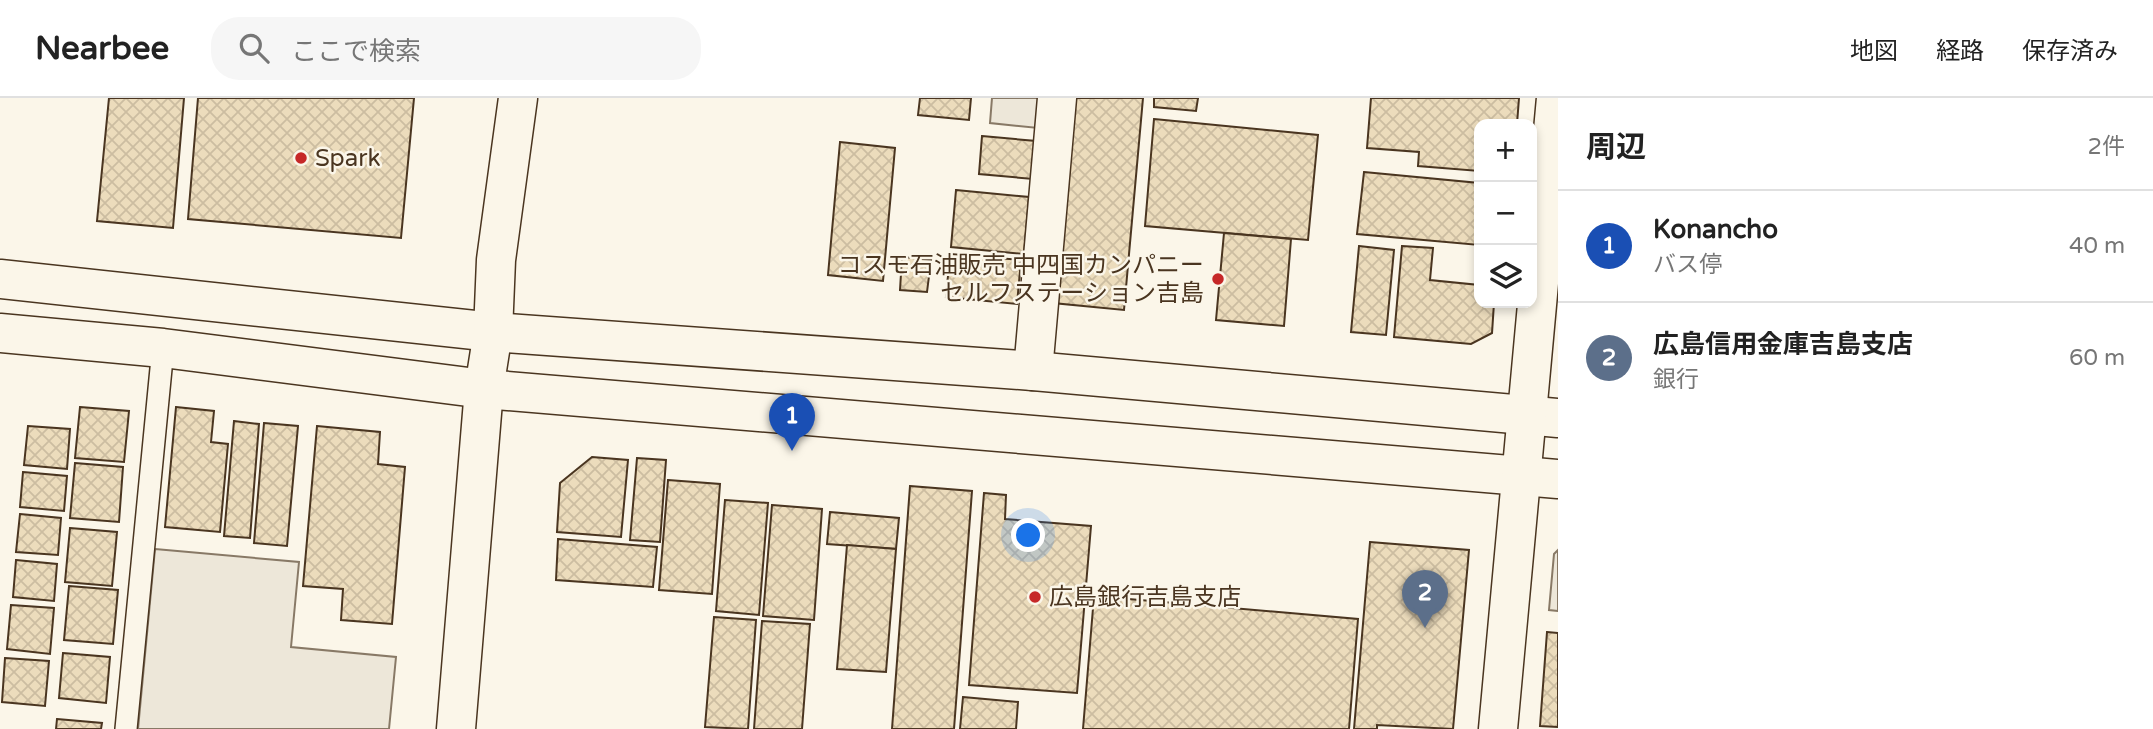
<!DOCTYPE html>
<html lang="ja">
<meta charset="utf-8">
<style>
body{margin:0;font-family:"Varela Round","Noto Sans JP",sans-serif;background:#f6f6f6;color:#222}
.controls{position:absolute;right:21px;top:21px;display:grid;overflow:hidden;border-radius:14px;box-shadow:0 4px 10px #0003}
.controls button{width:63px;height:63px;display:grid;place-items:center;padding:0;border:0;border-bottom:2px solid #e0e0e0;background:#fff;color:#222;font:35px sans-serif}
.you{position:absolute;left:1029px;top:438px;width:24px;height:24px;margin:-18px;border:5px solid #fff;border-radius:50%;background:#1a73e8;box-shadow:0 0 0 10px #1a73e833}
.badge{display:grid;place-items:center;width:46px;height:46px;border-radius:50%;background:#7c3aed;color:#fff;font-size:23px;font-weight:700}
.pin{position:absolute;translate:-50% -58px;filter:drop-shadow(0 2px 4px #0008)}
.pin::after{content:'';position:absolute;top:37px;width:24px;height:21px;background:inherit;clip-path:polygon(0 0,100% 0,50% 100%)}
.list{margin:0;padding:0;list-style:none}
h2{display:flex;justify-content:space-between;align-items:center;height:91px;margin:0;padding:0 28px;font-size:30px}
h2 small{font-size:23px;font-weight:400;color:#767676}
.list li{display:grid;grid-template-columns:46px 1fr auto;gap:21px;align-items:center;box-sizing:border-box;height:112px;padding:0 28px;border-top:2px solid #e0e0e0}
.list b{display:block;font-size:26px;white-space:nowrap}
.list p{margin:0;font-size:23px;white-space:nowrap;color:#767676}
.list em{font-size:23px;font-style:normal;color:#767676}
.icon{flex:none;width:38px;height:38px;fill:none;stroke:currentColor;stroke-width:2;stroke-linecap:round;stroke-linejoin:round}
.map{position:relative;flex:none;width:1558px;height:631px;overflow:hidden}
header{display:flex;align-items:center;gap:42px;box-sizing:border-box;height:98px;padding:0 35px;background:#fff;border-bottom:2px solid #e0e0e0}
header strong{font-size:33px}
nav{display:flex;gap:38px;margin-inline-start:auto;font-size:24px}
.search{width:490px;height:63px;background:#f6f6f6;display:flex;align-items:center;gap:18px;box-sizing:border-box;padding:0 24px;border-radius:28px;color:#767676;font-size:26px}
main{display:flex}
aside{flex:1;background:#fff}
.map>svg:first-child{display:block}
.parking{fill:#ede7d9;stroke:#887966;stroke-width:2}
.building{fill:url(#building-cross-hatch);stroke:#4a3520;stroke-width:2}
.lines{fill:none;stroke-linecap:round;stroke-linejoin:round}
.lane-casing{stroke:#4a3520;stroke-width:24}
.street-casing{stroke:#4a3520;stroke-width:41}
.secondary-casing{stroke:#4a3520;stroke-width:41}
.lane{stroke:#fbf6e9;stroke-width:21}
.street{stroke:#fbf6e9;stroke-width:38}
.secondary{stroke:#fbf6e9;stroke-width:38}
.poi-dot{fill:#c62828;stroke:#fbf6e9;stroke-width:2.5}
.labels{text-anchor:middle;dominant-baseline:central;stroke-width:5;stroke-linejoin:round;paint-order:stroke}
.poi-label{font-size:24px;fill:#4a3520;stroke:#fbf6e9;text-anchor:start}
</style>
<header>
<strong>Nearbee</strong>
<div class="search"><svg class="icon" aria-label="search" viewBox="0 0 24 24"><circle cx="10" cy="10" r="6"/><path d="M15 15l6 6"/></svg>ここで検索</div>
<nav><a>地図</a><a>経路</a><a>保存済み</a></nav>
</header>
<main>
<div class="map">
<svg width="1558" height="631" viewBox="0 0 1558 631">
<defs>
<pattern id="building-cross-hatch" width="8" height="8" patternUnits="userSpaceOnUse" patternTransform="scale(1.75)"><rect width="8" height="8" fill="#ecdcbc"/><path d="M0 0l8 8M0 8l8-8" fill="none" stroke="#ccbda1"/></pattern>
</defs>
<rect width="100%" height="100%" fill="#fbf6e9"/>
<g class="parking">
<path d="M992,0H1042L1038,30L990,25Z"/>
<path d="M155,451L299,464L291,549L396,559L389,631H138Z"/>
<path d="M1558,452V513L1549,512L1554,456Z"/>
</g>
<g class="building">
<path d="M109,0H184L173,130L97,123Z"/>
<path d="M198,0H414L401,140L188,121Z"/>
<path d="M920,0H971L969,22L918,17Z"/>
<path d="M1072,0H1143L1124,212L1053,205Z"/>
<path d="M1154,0H1198L1196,13L1154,9Z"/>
<path d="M1371,0H1519L1517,26H1479V73L1418,68L1419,54L1367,50Z"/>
<path d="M1154,21L1318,37L1308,142L1145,128Z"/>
<path d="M982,38L1036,43L1033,81L979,76Z"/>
<path d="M840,44L895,50L883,183L828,177Z"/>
<path d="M1364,74L1479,85V147L1357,136Z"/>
<path d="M956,92L1029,99L1024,156L951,149Z"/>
<path d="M1224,135L1291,141L1284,228L1216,222Z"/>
<path d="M1359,148L1394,152L1386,237L1351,234Z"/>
<path d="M1402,148L1433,150L1430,182L1479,187V205H1494L1492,235L1471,246L1394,239Z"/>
<path d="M950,156L1021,162L1017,206L946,199Z"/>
<path d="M902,159L931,162L927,194L900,192Z"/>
<path d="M80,309L129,313L124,364L75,360Z"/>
<path d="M176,309L214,313L211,344L228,346L220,434L165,429Z"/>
<path d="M234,323L259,326L250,440L224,438Z"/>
<path d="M264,325L298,328L287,448L254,445Z"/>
<path d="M28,328L70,331L67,371L24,367Z"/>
<path d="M317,328L380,334L378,366L405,369L392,526L341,522L343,491L303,488Z"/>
<path d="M592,359L628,362L621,439L557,434L560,385Z"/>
<path d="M637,360L666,362L660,444L630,442Z"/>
<path d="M75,365L123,369L119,424L70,420Z"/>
<path d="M23,374L67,378L64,413L20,409Z"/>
<path d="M668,382L720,386L712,496L659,492Z"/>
<path d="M910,388L972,393L954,631H892Z"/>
<path d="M984,395L1006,397L1005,421L1091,428L1077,595L969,587Z"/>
<path d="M725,402L768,405L759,517L716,513Z"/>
<path d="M772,407L822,411L814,522L763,518Z"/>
<path d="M830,414L899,420L896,451L827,446Z"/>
<path d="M20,416L61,420L58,457L16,454Z"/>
<path d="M70,430L117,434L112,488L65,484Z"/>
<path d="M558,441L657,449L653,489L556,482Z"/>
<path d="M1370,444L1469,452L1453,631L1377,627V631H1354Z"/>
<path d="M847,447L896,451L886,574L837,571Z"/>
<path d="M16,462L57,466L54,503L13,499Z"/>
<path d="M69,488L118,492L113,546L64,542Z"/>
<path d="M1094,498L1358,521L1349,631H1083Z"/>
<path d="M11,507L54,510L50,556L7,551Z"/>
<path d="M714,519L756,522L748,631L705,629Z"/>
<path d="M762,523L810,526L802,631H754Z"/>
<path d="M1547,534L1558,535V629L1540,628Z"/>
<path d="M63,555L110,559L106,605L59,600Z"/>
<path d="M5,560L49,563L45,608L2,604Z"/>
<path d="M963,599L1018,604L1016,631H960Z"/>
<path d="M57,621L102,625L101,631H56Z"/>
</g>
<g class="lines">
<defs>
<path id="lane" d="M126,631L163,250"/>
<path id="street" d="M1033,273L1057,0"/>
<g id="secondary">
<path d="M0,181L493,234L1033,273L1558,320"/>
<path d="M0,235L163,250L484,291L1558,381"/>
<path d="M456,631L484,291L493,234L496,162L518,0"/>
<path d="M1498,631L1556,0"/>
</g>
</defs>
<use href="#lane" class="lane-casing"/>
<use href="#street" class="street-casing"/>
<use href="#secondary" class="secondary-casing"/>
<use href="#lane" class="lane"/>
<use href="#street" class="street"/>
<use href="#secondary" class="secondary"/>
</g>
<g class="poi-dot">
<circle cx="301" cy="60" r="7"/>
<circle cx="1218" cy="181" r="7"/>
<circle cx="1035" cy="499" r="7"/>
</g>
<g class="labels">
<g class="poi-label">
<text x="315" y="60">Spark</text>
<text x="1204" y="167" text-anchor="end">コスモ石油販売 中四国カンパニー<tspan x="1204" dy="28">セルフステーション吉島</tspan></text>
<text x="1049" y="499">広島銀行吉島支店</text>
</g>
</g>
</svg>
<div class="controls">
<button>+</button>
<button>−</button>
<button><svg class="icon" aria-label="layers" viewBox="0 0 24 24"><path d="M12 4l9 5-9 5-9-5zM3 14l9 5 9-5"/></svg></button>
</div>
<div class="you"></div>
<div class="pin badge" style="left:792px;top:353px;background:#1a4fb4">1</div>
<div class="pin badge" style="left:1425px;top:530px;background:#5c6f8a">2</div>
</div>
<aside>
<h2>周辺<small>2件</small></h2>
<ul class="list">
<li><span class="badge" style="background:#1a4fb4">1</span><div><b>Konancho</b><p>バス停</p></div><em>40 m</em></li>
<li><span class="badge" style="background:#5c6f8a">2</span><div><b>広島信用金庫吉島支店</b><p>銀行</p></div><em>60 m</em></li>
</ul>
</aside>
</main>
